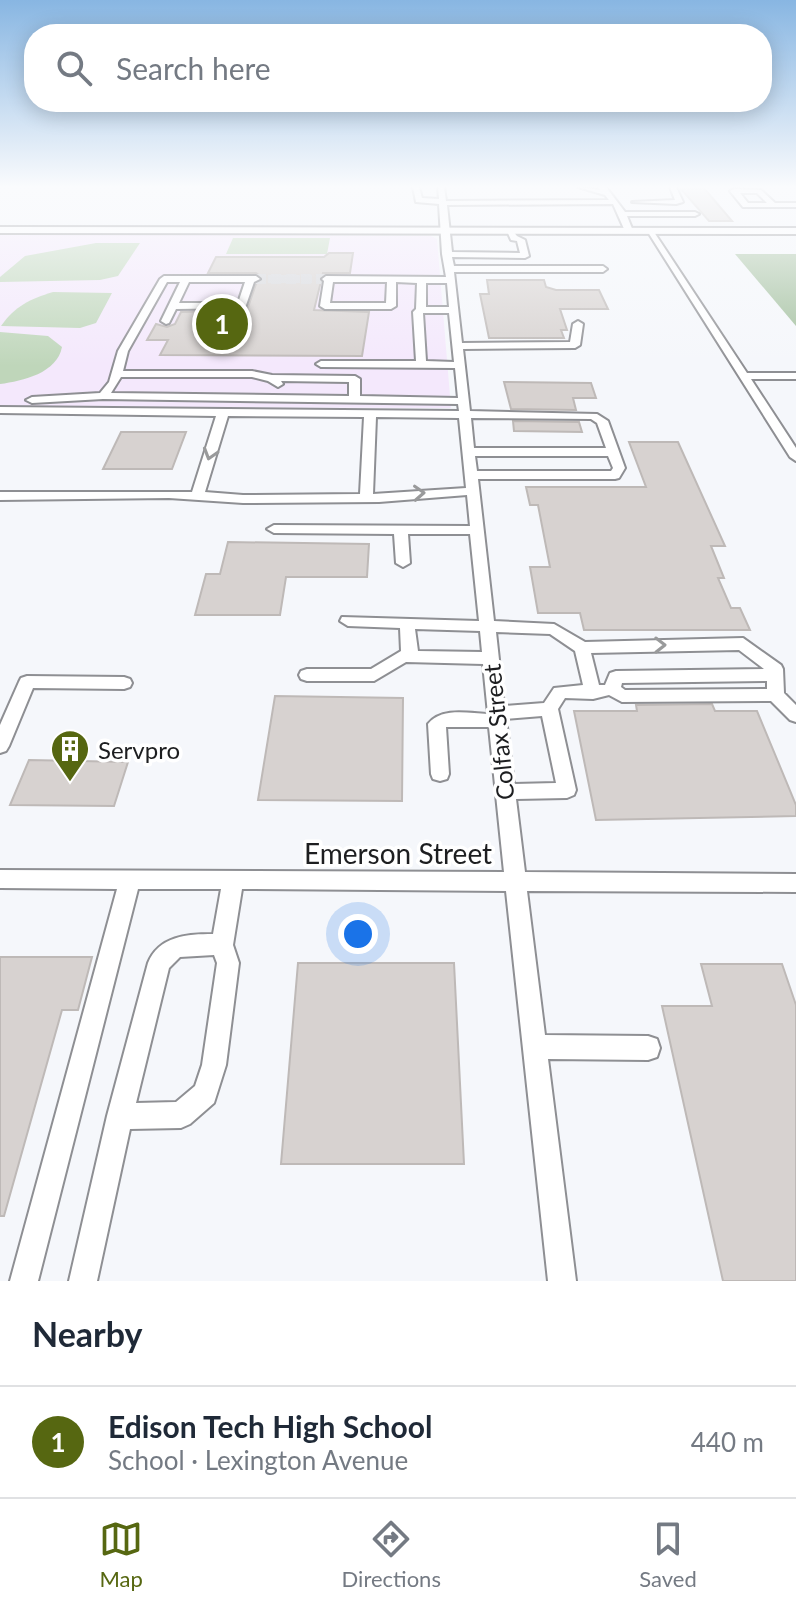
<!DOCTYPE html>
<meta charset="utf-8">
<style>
body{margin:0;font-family:Lato,sans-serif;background:#f6f6f7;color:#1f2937}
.you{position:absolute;left:358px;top:934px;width:28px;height:28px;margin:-20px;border:6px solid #fff;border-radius:50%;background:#1a73e8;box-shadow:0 0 0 12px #1a73e833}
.badge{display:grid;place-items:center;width:52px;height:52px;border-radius:50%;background:#566711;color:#fff;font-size:26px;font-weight:700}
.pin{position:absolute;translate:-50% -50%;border:4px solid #fff;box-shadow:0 2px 8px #0006}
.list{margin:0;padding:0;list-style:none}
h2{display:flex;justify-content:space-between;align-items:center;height:104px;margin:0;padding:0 32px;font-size:34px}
h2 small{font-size:26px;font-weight:400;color:#747a83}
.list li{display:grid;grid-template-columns:52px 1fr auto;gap:24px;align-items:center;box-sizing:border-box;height:112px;padding:0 32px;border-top:2px solid #e0e1e3}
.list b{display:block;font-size:30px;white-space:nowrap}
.list p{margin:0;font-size:26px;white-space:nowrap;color:#747a83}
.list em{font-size:26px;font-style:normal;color:#747a83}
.icon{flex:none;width:44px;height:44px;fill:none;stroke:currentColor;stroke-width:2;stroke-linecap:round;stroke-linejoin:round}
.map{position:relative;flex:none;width:796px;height:1281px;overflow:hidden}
.search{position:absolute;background:#fff;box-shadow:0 4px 20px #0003;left:24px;right:24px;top:24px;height:88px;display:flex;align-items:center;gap:20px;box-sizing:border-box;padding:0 28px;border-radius:32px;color:#747a83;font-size:30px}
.sheet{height:216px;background:#fff}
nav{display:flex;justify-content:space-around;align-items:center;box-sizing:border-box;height:112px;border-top:2px solid #e0e1e3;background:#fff;font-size:22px;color:#747a83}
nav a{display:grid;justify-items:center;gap:4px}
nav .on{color:#566711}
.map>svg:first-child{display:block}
.education{fill:#f4e8fc}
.green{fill:#bfd6ba}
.forest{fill:#a3c09e}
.building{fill:#d7d2d0;stroke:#beb9b7;stroke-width:2}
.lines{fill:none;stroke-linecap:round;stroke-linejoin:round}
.minor-tunnel-far1{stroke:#d5d6da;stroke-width:8;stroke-dasharray:8 4;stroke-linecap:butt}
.minor-tunnel{stroke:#d5d6da;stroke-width:10;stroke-dasharray:10 5;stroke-linecap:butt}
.minor-casing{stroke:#8e8f93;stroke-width:4}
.major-casing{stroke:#8e8f93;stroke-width:4}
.minor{fill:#fff;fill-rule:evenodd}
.major{fill:#fff;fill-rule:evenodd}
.oneway{stroke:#999a9b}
.labels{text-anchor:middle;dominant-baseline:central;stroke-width:7;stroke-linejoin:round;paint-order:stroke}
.street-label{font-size:24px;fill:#1d1e20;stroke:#fff}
.poi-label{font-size:24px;fill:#1d1e20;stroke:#fff;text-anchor:start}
.near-street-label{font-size:28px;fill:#1d1e20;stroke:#fff}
</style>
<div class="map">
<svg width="796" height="1281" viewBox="0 0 796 1281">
<rect width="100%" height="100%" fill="#f5f7fb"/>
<path class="education" d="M0,234L431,236L437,239L451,408L0,407Z"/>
<g class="green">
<path d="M233,238H330L327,254H226Z"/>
<path d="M96,243H140L118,276L100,280L0,282V277L25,256Z"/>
<path d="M53,292L112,293L96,323L80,328L1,326C15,306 30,299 53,292Z"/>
<path d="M0,332L48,336L62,347C57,373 23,381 0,384Z"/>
</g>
<path class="forest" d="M735,254H796V326Z"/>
<g class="building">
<path d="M703,187L732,221H709L680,188Z"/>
<path d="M329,253H353L350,273H323L314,310L369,312L362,356L160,355L168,340H147L156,324L167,327L175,324L181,312L247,310L256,284L263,278L256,273H208L216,257H324Z"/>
<path d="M487,280H544L546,287L556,290H599L608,309H560L567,330H561L564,338H489L480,294H489Z"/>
<path d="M504,382L591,383L596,398H573L576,410L511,409Z"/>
<path d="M513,421L579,422L582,432L514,431Z"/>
<path d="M121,432H186L172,469H103Z"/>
<path d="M629,442H678L725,546H711L724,578H718L731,608H740L750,630H584L580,613H538L530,567H550L538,505H530L526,487H646Z"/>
<path d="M228,542L369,544L367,577H286L280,615H195L206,574H220Z"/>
<path d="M275,696L403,698L402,801L258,800Z"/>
<path d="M712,704L715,711H757L796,805V816L596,820L574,711H637L636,705Z"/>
<path d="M29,760L128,762L114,806L10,805Z"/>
<path d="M0,957H92L78,1010H62L4,1216H0Z"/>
<path d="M298,963H454L464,1164H281Z"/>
<path d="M701,964H782L796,1005V1281H723L662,1006H712Z"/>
</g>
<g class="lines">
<path class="minor-tunnel-far1" d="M256,279H326"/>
<path class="minor-tunnel" d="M256,279H326"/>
<defs>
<g id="minor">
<path d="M413,187H419L422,198L439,199L438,187H444L446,201L609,200L605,195L578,187L600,190L599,187H606L625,212H695L699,214L695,216H627L633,231L629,233L625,231L613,204L447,205L452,252L520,253L517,241L511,240L507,231L511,229L517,236L525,240L529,256L525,258L452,257L454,266H603L607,269L603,272H454L462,343L570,342L573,324L578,321L583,324L580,345L575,348L463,349L470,411L597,414L608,421L625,468L619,478L615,479H478L494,621L554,624L585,642L743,638L781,665L783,669L784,693L796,705V722L790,720L771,701L622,702L609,695L593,699L565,698L558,709L576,790L574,795L567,798L516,799L525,872L796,874V892L527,891L545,1035L648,1036L657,1039L660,1048L657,1057L648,1060L548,1059L576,1281H548L506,891L242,889L233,945L239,963L226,1065L214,1103L190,1124L181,1128L130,1129L97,1281H69L107,1116L148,963C159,936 187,934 213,934L221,889H138L38,1281H10L117,889L0,888V870L504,872L489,727H446L449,774L447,779L440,781L433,779L431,774L428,724C441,707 468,713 488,714L483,664L406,662L374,681H307L301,679L299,675L301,671L307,669H371L401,651L400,628L348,626L340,621L342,617L479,621L470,534H408L410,563L403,567L396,563L394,534L274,533L267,529L274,525L470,526L467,495L379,502L243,503L169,498L0,500V492H192L216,416L0,413V407L459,411L458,404L103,399L32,403L26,400L32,397L100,393L109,382L118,351L160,279L164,276H256L260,279L254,282L245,308L176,309L169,323L166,324L161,321L180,282H167L128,351L123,371H252L272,375L355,376L360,379V396L458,398L455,368L321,367L316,364L321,361H416L413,312L416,309L417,283L396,282V306L391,309H325L320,306L324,281L322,279L326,276L446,277L442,254L439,204L416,202ZM189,282H245L238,303H179ZM333,282H387L386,303H330ZM426,283H447L449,307H426ZM423,313H449L454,362L426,361ZM121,377H252L268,381L278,387L283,384L281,381L349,382V396L111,393ZM228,416L364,417L360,494L243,495L205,492ZM376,417L459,418L466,488L373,494ZM471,418L591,419L597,423L606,448H474ZM475,456H608L613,468L611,471H477ZM415,629L480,631L482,652L418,651ZM496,632L550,634L575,651L583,685L554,688L544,703L504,706ZM739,650L764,669L616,671L610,673L605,685H599L591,653ZM767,681V689L625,690L621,687L622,683ZM542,716L556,783L514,784L506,719ZM214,955L217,963L202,1065L195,1086L176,1102L136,1103L169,968L180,957Z"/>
<path d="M670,187H676L683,202L676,204L632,202L675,200Z"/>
<path d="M734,189L761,190L775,203H796V207H743L730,191ZM740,193H757L767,203H748Z"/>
<path d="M646,229H652L747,373H796V379H751L796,448V461L790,457Z"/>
<path d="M27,676L124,677L130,679L132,683L130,687L124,689L33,688L9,746L6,751L0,753V725L19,682L21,678Z"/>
</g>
<path id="major" d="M0,227L796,228V234L0,233Z"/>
</defs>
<use href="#minor" class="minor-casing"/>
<use href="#major" class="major-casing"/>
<use href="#minor" class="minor"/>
<use href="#major" class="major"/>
</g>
<defs><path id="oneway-chevron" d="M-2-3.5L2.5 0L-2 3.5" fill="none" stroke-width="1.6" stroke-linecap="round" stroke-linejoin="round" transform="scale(2)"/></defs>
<g class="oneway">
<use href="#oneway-chevron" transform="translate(210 454) rotate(107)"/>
<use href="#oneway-chevron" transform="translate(419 493) rotate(-3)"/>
<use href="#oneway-chevron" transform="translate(660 645) rotate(-1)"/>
</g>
<linearGradient id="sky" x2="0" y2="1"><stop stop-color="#88b6e2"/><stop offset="0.51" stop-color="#fafbfd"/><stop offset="1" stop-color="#fafbfd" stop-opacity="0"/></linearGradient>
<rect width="796" height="366" fill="url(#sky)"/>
<defs>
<symbol id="building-pin" viewBox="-11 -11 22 30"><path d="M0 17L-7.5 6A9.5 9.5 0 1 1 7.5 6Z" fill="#566711" stroke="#fff"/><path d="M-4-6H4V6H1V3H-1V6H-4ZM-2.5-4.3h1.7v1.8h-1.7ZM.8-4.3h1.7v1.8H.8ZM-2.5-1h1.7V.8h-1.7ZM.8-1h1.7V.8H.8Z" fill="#fff"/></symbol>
</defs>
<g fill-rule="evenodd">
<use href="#building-pin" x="48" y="727" width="44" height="60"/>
</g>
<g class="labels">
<g class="street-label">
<text transform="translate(498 732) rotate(-96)">Colfax Street</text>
</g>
<g class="poi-label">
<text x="98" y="749">Servpro</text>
</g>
<g class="near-street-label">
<text x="398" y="853">Emerson Street</text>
</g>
</g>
</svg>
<div class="you"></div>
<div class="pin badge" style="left:222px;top:324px">1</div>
<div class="search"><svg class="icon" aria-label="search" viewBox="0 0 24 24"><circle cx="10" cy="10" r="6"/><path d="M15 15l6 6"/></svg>Search here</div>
</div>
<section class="sheet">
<h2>Nearby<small></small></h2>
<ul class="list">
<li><span class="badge">1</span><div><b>Edison Tech High School</b><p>School · Lexington Avenue</p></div><em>440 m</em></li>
</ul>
</section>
<nav>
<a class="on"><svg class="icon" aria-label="map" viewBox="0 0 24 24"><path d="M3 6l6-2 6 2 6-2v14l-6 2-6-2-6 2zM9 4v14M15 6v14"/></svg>Map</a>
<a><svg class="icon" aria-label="directions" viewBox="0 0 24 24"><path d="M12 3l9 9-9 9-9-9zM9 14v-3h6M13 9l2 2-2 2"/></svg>Directions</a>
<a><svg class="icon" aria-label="saved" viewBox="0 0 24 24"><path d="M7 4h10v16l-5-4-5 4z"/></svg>Saved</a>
</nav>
